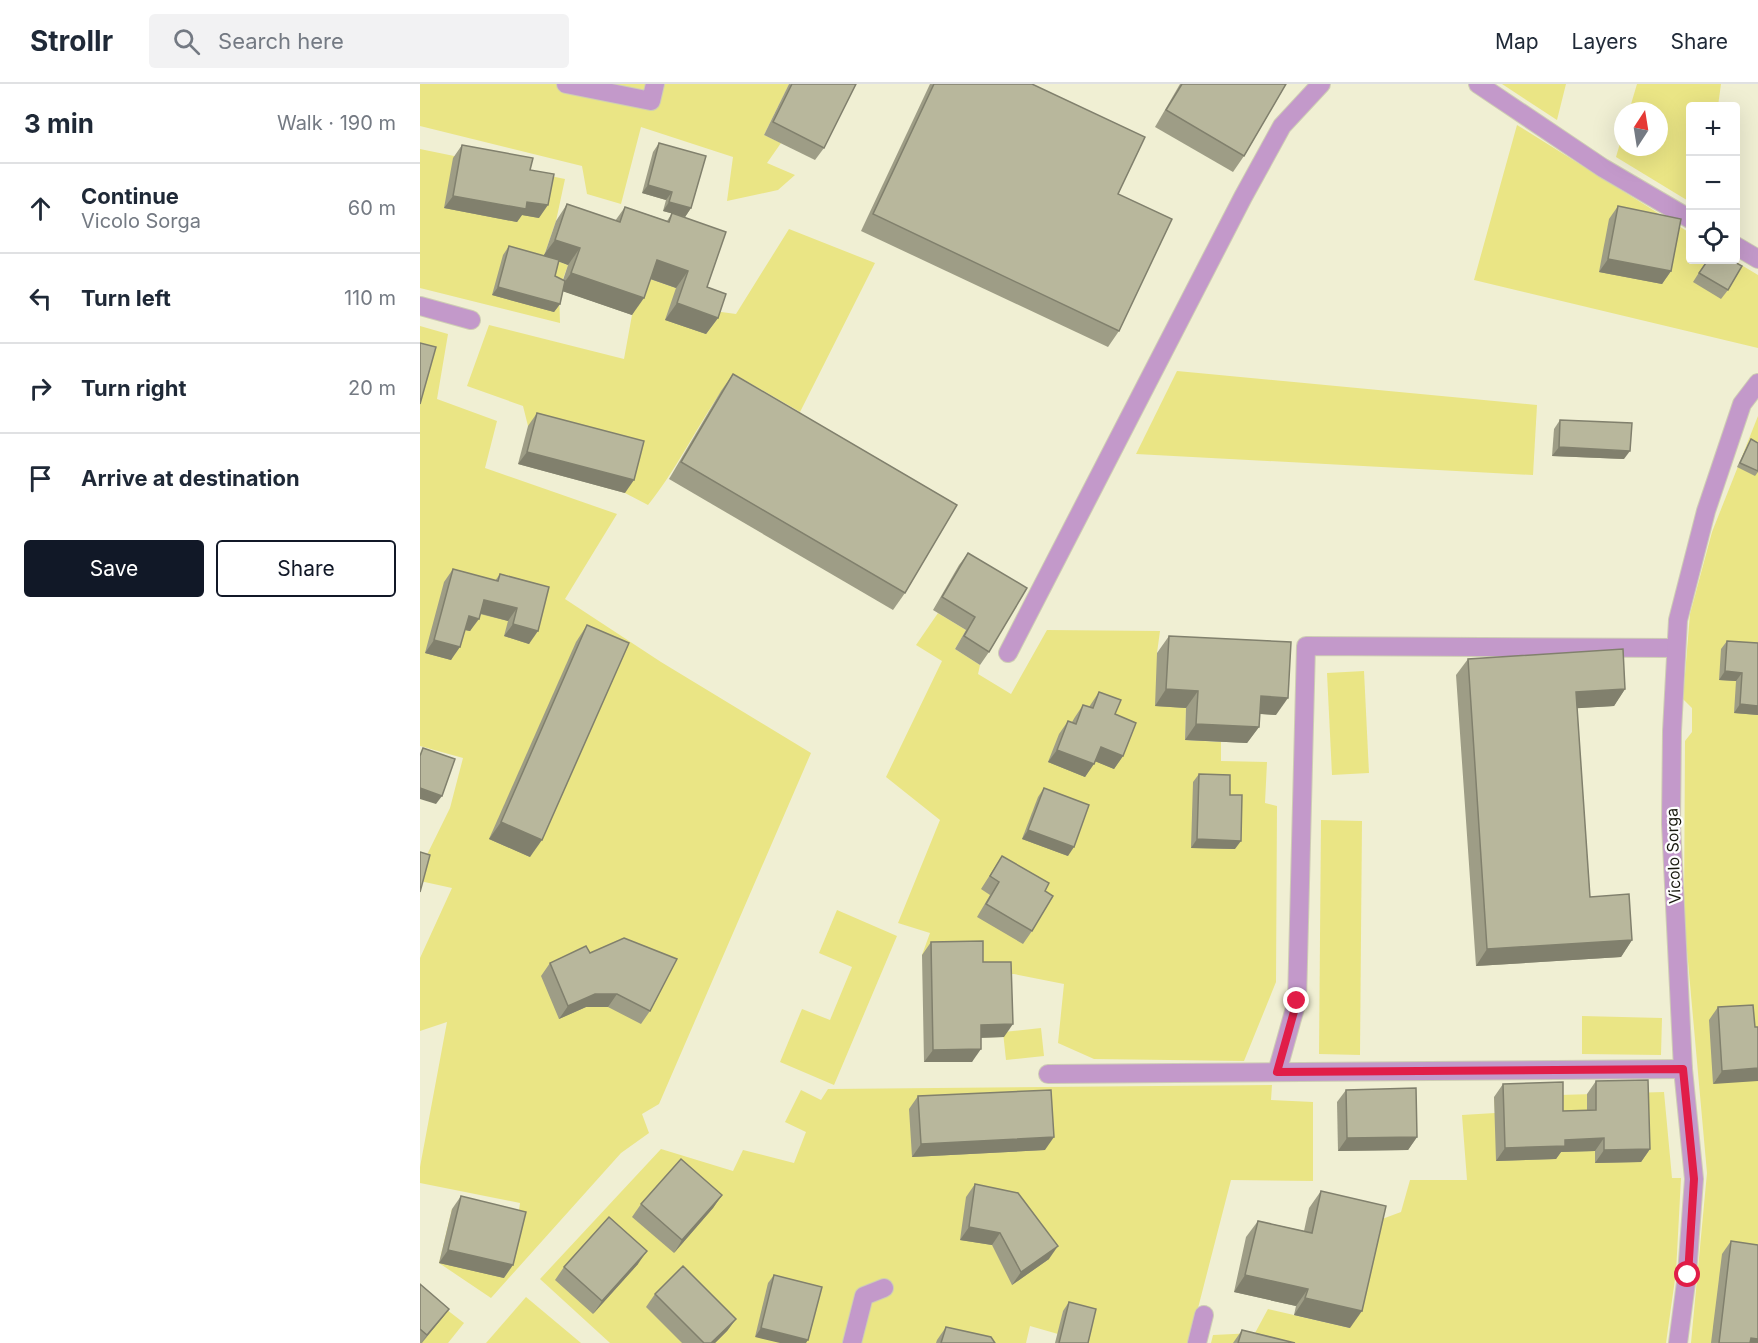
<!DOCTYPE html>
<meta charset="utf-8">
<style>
body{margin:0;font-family:Inter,sans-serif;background:#f2f2f3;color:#1f2937}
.controls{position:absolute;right:18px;top:18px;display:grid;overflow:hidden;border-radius:6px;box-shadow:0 6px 24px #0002}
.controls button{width:54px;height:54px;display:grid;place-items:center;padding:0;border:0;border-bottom:2px solid #e0e1e3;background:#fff;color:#1f2937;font:30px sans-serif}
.compass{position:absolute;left:1194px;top:18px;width:54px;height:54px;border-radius:50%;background:#fff;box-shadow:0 6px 24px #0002;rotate:12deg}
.stop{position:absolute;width:18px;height:18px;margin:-14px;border:4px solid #e11d48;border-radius:50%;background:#fff}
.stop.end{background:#e11d48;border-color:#fff;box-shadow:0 2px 6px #0008}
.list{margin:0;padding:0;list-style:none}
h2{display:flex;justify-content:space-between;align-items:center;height:78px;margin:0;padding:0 24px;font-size:26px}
h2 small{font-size:20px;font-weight:400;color:#747a83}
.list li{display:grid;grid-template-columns:39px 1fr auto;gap:18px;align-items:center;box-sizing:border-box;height:90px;padding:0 24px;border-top:2px solid #e0e1e3}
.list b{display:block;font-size:22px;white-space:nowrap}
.list p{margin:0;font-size:20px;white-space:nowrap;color:#747a83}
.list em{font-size:20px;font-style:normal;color:#747a83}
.actions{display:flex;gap:12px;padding:18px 24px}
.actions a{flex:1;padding:14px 0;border:2px solid #111827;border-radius:6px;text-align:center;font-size:21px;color:#111827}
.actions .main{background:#111827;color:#fff}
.icon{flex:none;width:33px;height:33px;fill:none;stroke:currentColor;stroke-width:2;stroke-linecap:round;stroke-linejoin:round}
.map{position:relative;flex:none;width:1338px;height:1259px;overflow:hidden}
header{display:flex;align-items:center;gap:36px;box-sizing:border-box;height:84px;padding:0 30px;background:#fff;border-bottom:2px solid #e0e1e3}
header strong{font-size:28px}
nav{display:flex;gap:33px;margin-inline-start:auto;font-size:21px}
.search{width:420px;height:54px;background:#f2f2f3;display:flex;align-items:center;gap:15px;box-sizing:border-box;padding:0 21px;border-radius:6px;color:#747a83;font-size:22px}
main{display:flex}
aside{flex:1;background:#fff}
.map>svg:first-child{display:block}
.green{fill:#eae585}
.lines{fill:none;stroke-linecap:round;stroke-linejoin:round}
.minor-casing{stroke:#cecdb4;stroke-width:20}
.minor{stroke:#c399ca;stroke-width:18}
.wall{fill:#9e9d86;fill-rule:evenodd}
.shaded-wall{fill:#81806d}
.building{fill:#b8b79c;stroke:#81806d;stroke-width:1.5}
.route{stroke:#e11d48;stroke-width:8}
.labels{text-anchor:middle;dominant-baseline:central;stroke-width:4.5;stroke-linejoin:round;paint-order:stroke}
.street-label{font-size:16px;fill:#19190f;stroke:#fff}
</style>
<header>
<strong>Strollr</strong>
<div class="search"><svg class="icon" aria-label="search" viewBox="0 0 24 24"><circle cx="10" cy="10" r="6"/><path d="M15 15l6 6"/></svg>Search here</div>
<nav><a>Map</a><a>Layers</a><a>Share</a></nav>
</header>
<main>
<aside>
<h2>3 min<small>Walk · 190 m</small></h2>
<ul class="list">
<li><svg class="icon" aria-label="ahead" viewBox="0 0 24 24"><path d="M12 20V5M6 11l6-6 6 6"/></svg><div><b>Continue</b><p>Vicolo Sorga</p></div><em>60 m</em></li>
<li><svg class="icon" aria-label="left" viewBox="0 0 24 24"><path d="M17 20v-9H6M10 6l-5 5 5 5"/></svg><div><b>Turn left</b></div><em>110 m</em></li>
<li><svg class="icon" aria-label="right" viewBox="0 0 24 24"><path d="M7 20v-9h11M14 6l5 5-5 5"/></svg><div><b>Turn right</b></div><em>20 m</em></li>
<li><svg class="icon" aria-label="arrive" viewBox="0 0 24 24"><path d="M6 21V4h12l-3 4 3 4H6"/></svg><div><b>Arrive at destination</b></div></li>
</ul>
<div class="actions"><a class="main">Save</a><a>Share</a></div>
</aside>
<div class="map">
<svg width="1338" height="1259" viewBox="0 0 1338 1259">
<rect width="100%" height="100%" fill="#f0efd3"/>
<g class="green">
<path d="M0,0H369L344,51L361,59L347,79L375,91L358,106L307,117L313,73L221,43L201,120L167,110L162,82L0,42Z"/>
<path d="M1082,0H1146L1137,36Z"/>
<path d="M1217,0H1301L1298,22H1270V118L1196,73L1203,49V63H1239V27H1209Z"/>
<path d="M1097,41L1270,149V176H1313L1338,191V264L1054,196Z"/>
<path d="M0,65L145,95L136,137L124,172L148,181L139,206L140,239L0,204Z"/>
<path d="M369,145L455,179L380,328L314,290C282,331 261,380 228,421L205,409L108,342L103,322L47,302L69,241L204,275L212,231L225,193L256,204L294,227L316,230Z"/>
<path d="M0,242L28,250L17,315L77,337L65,384L197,430L145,515L241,578L391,669L239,1020L222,1030L229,1049L201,1069L71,1214L19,1179L32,1125L97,1141L100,1119L0,1099V1083L27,938L0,947V874L32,804L0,797V785L30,724L43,674L0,662Z"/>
<path d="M757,287L1117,321L1113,391L716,370Z"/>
<path d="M1338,332V1259H1271L1287,1089L1264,833L1265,657L1272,648V624L1263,615L1270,530L1292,448Z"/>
<path d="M518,529L546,546L535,565L560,581L558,590L591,610L627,546L740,547L737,569L766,624L765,656L801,658V677L847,678L845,719L857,722L856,898L824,977L674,975L638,959L644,900L594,890L554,891V870L502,871L510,849L478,839L520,736L466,693L522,577L496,561Z"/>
<path d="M944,587L949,689L912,691L907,589Z"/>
<path d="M901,736L942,737L940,971L899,970Z"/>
<path d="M417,826L477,852L414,1001L360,978L382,925L410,936L432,883L399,869Z"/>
<path d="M1162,932L1242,934L1241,971L1162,970Z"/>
<path d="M621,944L624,972L586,976L583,948Z"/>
<path d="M852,1001L851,1016L893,1018V1097L811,1096L769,1259H664L643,1227L638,1250L610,1242L606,1259H190L120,1195L241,1065L313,1087L323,1066L374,1079L386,1048L365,1038L381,1006L401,1016L408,1005Z"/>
<path d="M1244,1008L1252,1094H1261L1256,1188L1246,1259H791L793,1251L835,1249L848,1225L930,1244L954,1138L981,1128L990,1096H1047L1042,1031L1075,1029L1074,1013Z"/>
<path d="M0,1205L44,1239L28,1259H0Z"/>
<path d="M106,1213L161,1259H66Z"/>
</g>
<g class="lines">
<defs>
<g id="minor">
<path d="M146,0L231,17L235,0"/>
<path d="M1058,0L1183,84L1270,135"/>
<path d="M1316,162L1338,175"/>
<path d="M0,222L51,236"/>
<path d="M588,569L823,113L862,42L901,0"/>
<path d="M857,988L877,917L886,562L1256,564"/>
<path d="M628,990L1263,985"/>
<path d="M432,1259L444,1212L464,1204"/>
<path d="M777,1259L784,1231"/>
<path d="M1258,1259L1267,1191L1274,1095L1263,985L1251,740L1252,647L1258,536L1286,427L1322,320L1338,299"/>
</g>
</defs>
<use href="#minor" class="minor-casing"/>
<use href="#minor" class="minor"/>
</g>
<g class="wall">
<path d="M369,0H436L404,64L395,76L344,51Z"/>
<path d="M510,0H612L698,110L699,247L688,263L441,147Z"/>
<path d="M760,0H866L824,72L813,88L735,43Z"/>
<path d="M239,59L271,124L265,133L243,127L246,116L222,109L233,68Z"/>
<path d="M42,61L110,86L119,134L102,131L97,138L24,124L33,74Z"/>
<path d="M147,120L195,137L205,123L247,137L252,129L287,203L298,234L286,250L245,236L256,204L230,195L212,231L143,207L140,220L134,228L72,211L83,171L89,162L124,172L136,137ZM139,177L148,181L143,196L135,192Z"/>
<path d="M1198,122L1251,187L1242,200L1179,188L1189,135Z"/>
<path d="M1287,176H1311L1308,206L1301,215L1273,198Z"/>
<path d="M313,290L485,509L473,526L249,395L301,307Z"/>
<path d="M117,329L205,409L98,380L108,342Z"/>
<path d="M1140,336L1204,375L1132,372L1134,345Z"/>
<path d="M1331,355L1338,359V388L1335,392L1317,383L1328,360Z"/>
<path d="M548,469L569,568L560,581L535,565L546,546L513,526L539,481Z"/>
<path d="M33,485L75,497L80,490L129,503L109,560L84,552L88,537L60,530L50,547L45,546L31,576L5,569L24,498Z"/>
<path d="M167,541L110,773L69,755L156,558Z"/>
<path d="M749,552L856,631L840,630L839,643L827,659L765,656L766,624L735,622L737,569Z"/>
<path d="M1307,557L1338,559V631L1314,629L1316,597L1299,596L1301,565Z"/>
<path d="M1048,575L1205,605L1194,622L1157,624L1170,813L1212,856L1201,873L1056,882L1036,591Z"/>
<path d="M679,608L695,630L703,672L694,685L675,677L665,693L628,678L639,650L648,637L652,638L655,633L663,621L669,623Z"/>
<path d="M779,690L810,711L815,765L771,764L773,698Z"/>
<path d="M624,704L648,772L602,755L618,713Z"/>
<path d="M582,772L625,807L612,847L603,860L557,833L570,811L561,805Z"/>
<path d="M511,858L563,878L584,953L561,954L552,978H504L502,871Z"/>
<path d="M170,869L230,927L221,940L188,923H166L139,935L121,892L130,879Z"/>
<path d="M1298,923L1335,943L1293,1000L1289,936Z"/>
<path d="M1176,997L1230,1065L1221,1078L1175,1079V1067L1141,1068L1136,1075L1076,1077L1074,1013L1083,1000L1143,1027L1167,1026V1010Z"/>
<path d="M926,1006L997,1053L988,1066L918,1067L917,1018Z"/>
<path d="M498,1012L625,1066L492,1073L489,1025Z"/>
<path d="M555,1100L629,1175L592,1201L572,1161L540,1156L546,1113Z"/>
<path d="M901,1107L930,1244L874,1231L876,1222L814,1208L826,1153L838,1137L884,1147L889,1124Z"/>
<path d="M302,1111L293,1124L254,1169L212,1133L221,1120Z"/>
<path d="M41,1112L84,1194L19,1179L32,1125Z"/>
<path d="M1311,1157L1338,1259H1291L1302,1170Z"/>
<path d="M218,1180L173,1230L135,1196L144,1183Z"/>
<path d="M354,1191L402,1203L335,1253L348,1199Z"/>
<path d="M0,1200L23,1233L2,1259H0Z"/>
<path d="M235,1210L316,1235L307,1247L295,1259H262L226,1223Z"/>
<path d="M649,1218L668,1259H635L643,1227Z"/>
<path d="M526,1243L575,1259H516L517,1256Z"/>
<path d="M822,1246L875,1259H813Z"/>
</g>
<g class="shaded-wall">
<path d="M228,101L252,108L246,116L222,109Z"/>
<path d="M33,112L107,118L128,121L119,134L102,131L97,138L24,124Z"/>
<path d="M249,118L271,124L265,133L243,127Z"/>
<path d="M135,156L160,164L148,181L123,172Z"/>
<path d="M1188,175L1251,187L1242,200L1179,188Z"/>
<path d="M237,176L268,187L256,204L225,193Z"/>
<path d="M151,189L224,214L212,231L139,206Z"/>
<path d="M78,203L140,220L134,228L72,211Z"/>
<path d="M257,219L298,234L286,250L245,236Z"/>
<path d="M1139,363L1210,367L1204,375L1132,372Z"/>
<path d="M107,368L214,396L205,409L98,380Z"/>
<path d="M64,516L97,524L88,537L55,528Z"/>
<path d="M49,532L59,535L50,547L40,545Z"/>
<path d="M93,540L118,547L109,560L84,552Z"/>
<path d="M14,556L40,563L31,576L5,569Z"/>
<path d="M1305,587L1322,589L1316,597L1299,596Z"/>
<path d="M746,605L778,607L766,624L735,622Z"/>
<path d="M1205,605L1194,622L1145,625L1156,608Z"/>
<path d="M841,612L868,614L856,631L829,629Z"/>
<path d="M1320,620L1338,622V631L1314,629Z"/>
<path d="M776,640L839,643L827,659L765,656Z"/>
<path d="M681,663L703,672L694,685L672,676Z"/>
<path d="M637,666L674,680L665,693L628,678Z"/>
<path d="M0,704L22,712L16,720L0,715Z"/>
<path d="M81,738L122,756L110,773L69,755Z"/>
<path d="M608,746L654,763L648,772L602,755Z"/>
<path d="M777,755L821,757L815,765L771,764Z"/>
<path d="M1212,856L1201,873L1056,882L1067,865Z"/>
<path d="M175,910H197L188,923H166L139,935L148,922Z"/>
<path d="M593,940L584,953L552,954L561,941Z"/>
<path d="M561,965L552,978H504L513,966Z"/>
<path d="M1338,984V997L1293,1000L1302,987Z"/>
<path d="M634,1053L625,1066L492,1073L501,1060Z"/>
<path d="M997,1053L988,1066L918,1067L927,1054Z"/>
<path d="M1184,1054L1175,1067L1141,1068L1136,1075L1076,1077L1085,1064L1145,1056Z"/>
<path d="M1230,1065L1221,1078L1175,1079L1184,1066Z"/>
<path d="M302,1111L293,1124L254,1169L262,1156Z"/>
<path d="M549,1143L580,1149L572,1161L540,1156Z"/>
<path d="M638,1162L629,1175L592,1201L601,1188Z"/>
<path d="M28,1166L93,1181L84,1194L19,1179Z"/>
<path d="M227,1167L218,1180L173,1230L182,1217Z"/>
<path d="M825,1191L888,1205L876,1222L814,1208Z"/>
<path d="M885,1214L942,1227L930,1244L874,1231Z"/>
<path d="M29,1225L23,1233L1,1259L7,1251Z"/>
<path d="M316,1235L307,1247L295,1259H291Z"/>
<path d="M341,1244L388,1256L386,1259H360L335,1253Z"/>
<path d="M1331,1254L1338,1255V1259H1328Z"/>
</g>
<g class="building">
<path d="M372,0H436L404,64L353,38Z"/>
<path d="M514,0H612L725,53L698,110L752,135L699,247L453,130Z"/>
<path d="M762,0H866L824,72L746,26Z"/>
<path d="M239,59L286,72L271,124L249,118L252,108L228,101Z"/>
<path d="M42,61L113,74L110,86L134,90L128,121L107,118L106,125L33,112Z"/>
<path d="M147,120L200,138L205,123L249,138L252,129L306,148L287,203L306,210L298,234L257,219L268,187L237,176L224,214L151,189L160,164L135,156Z"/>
<path d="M1198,122L1261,135L1251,187L1188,175Z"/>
<path d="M89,162L139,176L135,192L145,197L140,220L78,203Z"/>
<path d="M1288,176H1311L1322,182L1308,206L1279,189Z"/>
<path d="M0,259L16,263L0,320Z"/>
<path d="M313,290L537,421L485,509L261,378Z"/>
<path d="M117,329L224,357L214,396L107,368Z"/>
<path d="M1140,336L1212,339L1210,367L1139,363Z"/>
<path d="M1331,355L1338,359V387L1320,379Z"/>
<path d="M548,469L607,504L569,568L544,552L555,533L522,513Z"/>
<path d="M33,485L78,497L80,490L129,503L118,547L93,540L97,524L64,516L59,535L49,532L40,563L14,556Z"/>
<path d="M167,541L209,559L122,756L81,738Z"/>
<path d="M749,552L871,558L868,614L841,612L839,643L776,640L778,607L746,605Z"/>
<path d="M1307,557L1338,559V622L1320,620L1322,589L1305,587Z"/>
<path d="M1203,565L1205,605L1156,608L1170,813L1209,810L1212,856L1067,865L1048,575Z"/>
<path d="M679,608L701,616L695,630L716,639L703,672L681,663L674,680L637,666L648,637L656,640L663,621L673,624Z"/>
<path d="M3,664L35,675L22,712L0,704V672Z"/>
<path d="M779,690L810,691V711H822L821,757L777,755Z"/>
<path d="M624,704L669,721L654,763L608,746Z"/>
<path d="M0,768L10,771L0,808Z"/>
<path d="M582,772L629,799L625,807L633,812L612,847L566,820L579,798L570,792Z"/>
<path d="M204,854L257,875L230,927L197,910H175L148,922L130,879L166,862L170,869Z"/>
<path d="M563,857V878H591L593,940L561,941V965L513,966L511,858Z"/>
<path d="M1333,921L1335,943H1338V984L1302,987L1298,923Z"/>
<path d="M1228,996L1230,1065L1184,1066V1054L1145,1056V1062L1085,1064L1083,1000L1143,998V1027L1176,1026V997Z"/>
<path d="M996,1004L997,1053L927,1054L926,1006Z"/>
<path d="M631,1006L634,1053L501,1060L498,1012Z"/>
<path d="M261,1075L302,1111L262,1156L221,1120Z"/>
<path d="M555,1100L598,1109L638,1162L601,1188L580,1149L549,1143Z"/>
<path d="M901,1107L966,1122L942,1227L885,1214L888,1205L825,1191L838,1137L892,1149Z"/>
<path d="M41,1112L106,1128L93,1181L28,1166Z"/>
<path d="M189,1133L227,1167L182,1217L144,1183Z"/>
<path d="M1311,1157L1338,1161V1255L1331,1254L1330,1259H1299Z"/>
<path d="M263,1182L316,1235L291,1259H284L235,1210Z"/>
<path d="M354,1191L402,1203L388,1256L341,1244Z"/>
<path d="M0,1200L29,1225L7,1251L0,1245Z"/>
<path d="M649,1218L676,1225L668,1259H639Z"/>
<path d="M526,1243L571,1253L575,1259H521Z"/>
<path d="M822,1246L875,1259H818Z"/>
</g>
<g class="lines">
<path class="route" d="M877,917L857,988L1263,985L1274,1095L1268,1191"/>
</g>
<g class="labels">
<g class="street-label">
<text transform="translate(1253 772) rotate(-92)">Vicolo Sorga</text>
</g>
</g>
</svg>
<div class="controls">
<button>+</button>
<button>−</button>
<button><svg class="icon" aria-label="locate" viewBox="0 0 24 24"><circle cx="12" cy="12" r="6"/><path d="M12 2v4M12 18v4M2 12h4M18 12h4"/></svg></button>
</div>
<svg class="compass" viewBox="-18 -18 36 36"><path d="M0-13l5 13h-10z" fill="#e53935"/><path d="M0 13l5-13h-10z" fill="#747a83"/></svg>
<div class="stop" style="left:1268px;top:1191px"></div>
<div class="stop end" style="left:877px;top:917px"></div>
</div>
</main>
